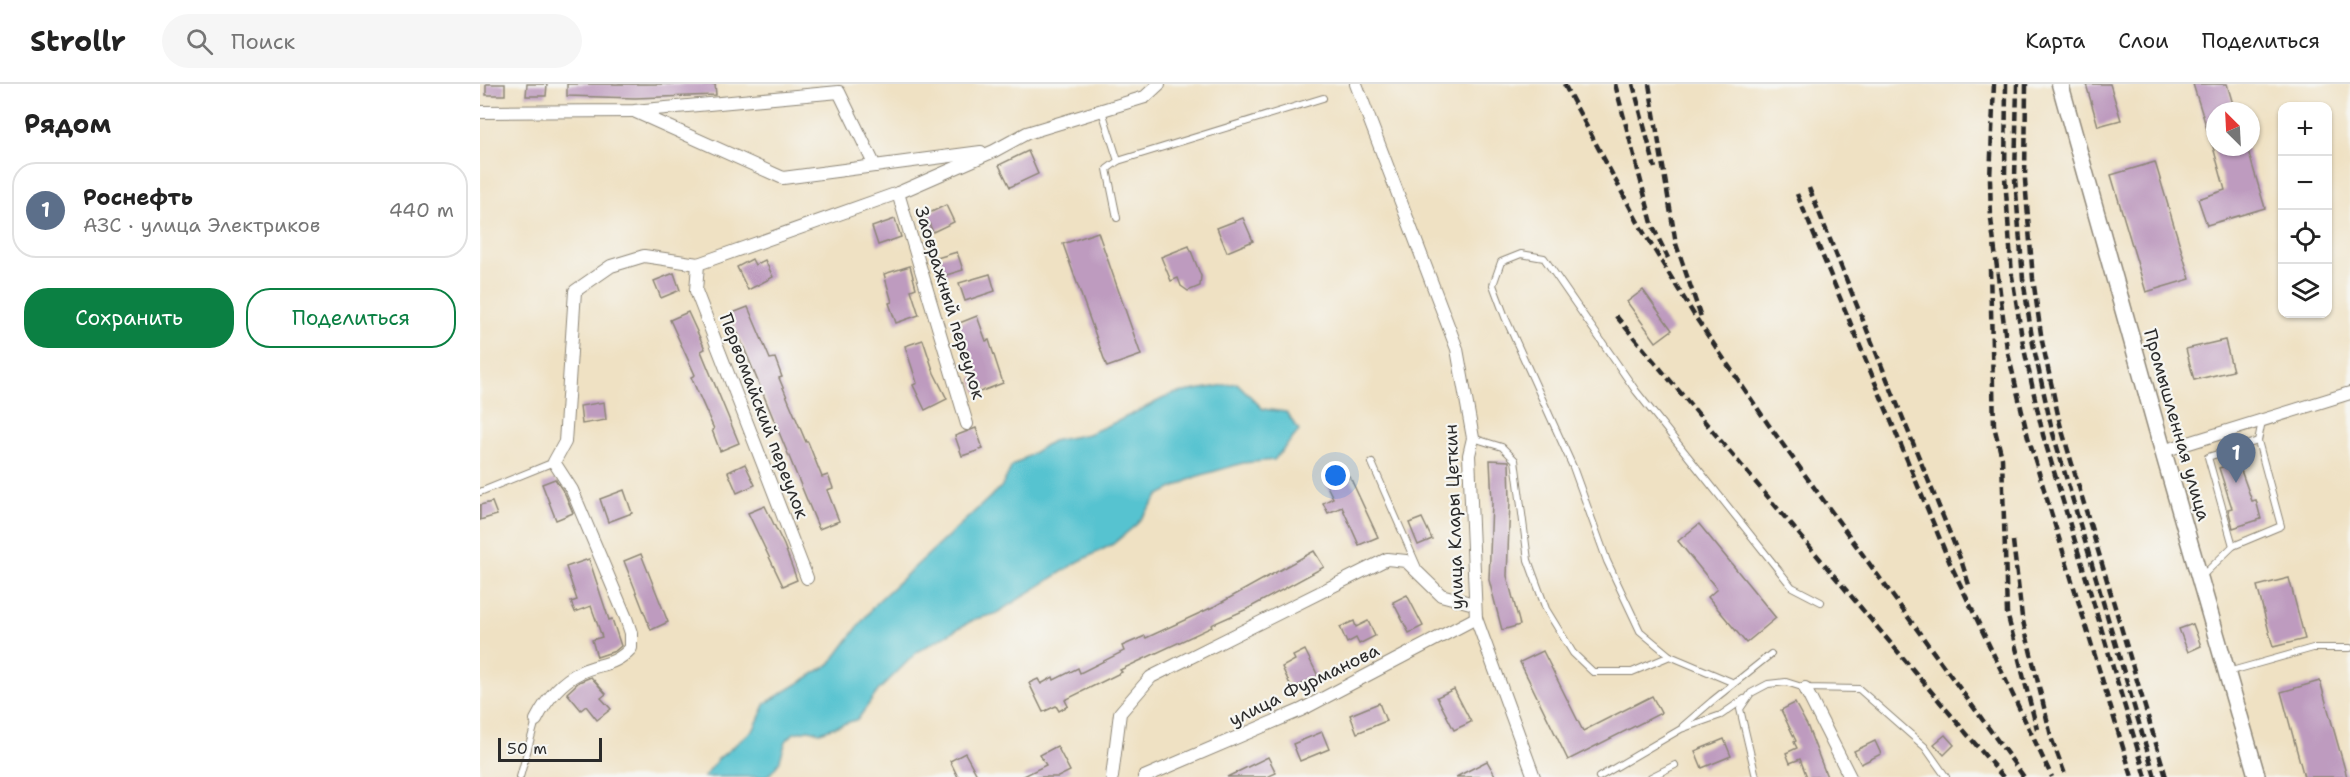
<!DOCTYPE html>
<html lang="ru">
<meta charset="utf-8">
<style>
body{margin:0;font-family:"Shantell Sans",sans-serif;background:#f6f6f6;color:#222}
.controls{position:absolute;right:18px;top:18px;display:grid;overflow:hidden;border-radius:12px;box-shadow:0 2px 4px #0004}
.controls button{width:54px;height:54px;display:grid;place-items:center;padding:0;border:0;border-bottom:2px solid #e0e0e0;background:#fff;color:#222;font:30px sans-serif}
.compass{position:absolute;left:1726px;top:18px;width:54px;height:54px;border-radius:50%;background:#fff;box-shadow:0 2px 4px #0004;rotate:336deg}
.scale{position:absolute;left:18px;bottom:15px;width:104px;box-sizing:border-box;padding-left:6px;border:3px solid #2b2b2b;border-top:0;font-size:16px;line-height:21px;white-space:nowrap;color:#2b2b2b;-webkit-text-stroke:4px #f6f6f2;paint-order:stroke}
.you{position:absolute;left:856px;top:392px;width:21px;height:21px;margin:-15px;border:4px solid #fff;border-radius:50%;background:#1a73e8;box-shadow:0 0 0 9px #1a73e833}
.badge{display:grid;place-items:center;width:39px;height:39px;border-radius:50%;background:#0b8043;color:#fff;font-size:20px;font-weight:700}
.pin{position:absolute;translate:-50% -50px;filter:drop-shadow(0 2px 3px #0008)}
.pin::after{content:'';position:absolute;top:32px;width:21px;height:18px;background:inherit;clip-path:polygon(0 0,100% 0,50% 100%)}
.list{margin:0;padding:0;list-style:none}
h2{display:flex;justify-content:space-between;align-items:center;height:78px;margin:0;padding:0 24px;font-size:26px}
h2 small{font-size:20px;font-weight:400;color:#767676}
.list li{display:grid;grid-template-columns:39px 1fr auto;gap:18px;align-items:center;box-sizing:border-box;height:96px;margin:0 12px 12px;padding:0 12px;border:2px solid #e0e0e0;border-radius:24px}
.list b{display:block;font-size:22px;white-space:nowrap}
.list p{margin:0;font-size:20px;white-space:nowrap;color:#767676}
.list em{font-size:20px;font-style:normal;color:#767676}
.actions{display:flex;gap:12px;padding:18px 24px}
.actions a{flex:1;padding:14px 0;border:2px solid #0b8043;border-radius:24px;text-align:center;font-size:21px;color:#0b8043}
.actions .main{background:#0b8043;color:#fff}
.icon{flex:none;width:33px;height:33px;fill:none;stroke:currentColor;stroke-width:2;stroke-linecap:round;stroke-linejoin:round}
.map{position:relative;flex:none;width:1870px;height:693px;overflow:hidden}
header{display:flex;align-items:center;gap:36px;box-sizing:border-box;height:84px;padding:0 30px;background:#fff;border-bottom:2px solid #e0e0e0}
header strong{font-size:28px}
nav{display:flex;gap:33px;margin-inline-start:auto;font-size:21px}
.search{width:420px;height:54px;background:#f6f6f6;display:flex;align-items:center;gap:15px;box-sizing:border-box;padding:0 21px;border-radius:33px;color:#767676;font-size:22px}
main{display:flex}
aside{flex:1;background:#fff}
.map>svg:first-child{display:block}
.water{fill:#57c3d0;stroke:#41777e;stroke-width:1.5}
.building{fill:#be9bbf}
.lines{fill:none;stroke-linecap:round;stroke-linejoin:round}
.lane-casing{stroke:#8d8677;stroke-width:8}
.street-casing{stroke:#8d8677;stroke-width:14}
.secondary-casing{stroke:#8d8677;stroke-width:19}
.lane{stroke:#fff;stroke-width:6}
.street{stroke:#fff;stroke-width:12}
.secondary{stroke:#fff;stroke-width:16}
.rail{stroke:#2b2b2b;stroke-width:4.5;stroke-dasharray:9 4.5;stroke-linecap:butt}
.labels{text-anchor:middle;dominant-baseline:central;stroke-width:4.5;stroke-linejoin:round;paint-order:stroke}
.street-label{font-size:18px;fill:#2b2b2b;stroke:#f6f6f2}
</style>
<header>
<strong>Strollr</strong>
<div class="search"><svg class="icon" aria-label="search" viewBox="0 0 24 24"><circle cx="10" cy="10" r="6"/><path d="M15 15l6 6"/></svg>Поиск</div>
<nav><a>Карта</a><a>Слои</a><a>Поделиться</a></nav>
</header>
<main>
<aside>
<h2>Рядом<small></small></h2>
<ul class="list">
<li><span class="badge" style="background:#5c6f8a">1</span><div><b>Роснефть</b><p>АЗС · улица Электриков</p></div><em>440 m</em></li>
</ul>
<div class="actions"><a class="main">Сохранить</a><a>Поделиться</a></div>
</aside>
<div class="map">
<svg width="1870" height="693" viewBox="0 0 1870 693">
<rect width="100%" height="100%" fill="#f6f6f2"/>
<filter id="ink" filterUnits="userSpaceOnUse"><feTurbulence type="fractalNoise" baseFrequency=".0167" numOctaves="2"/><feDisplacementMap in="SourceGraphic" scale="12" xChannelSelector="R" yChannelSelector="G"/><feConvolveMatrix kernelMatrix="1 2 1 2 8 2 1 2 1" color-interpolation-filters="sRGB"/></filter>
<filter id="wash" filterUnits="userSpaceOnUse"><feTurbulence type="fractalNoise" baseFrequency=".008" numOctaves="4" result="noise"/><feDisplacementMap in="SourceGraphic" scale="24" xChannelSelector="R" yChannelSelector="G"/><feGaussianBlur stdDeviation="1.35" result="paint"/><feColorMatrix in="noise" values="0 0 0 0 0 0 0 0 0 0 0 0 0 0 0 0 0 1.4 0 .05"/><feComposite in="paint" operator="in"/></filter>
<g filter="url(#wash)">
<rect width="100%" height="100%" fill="#efe1c3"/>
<path class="water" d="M757,299L783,325L806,328L819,347L794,376L763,379L715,393L679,411L657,440L633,460L596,479L515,530L495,535L438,567L398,607L378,635L340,648L328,646L314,649L306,657L299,679L290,690L283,693H224L237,676L274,645L286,619L350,580L396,519L522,402L532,382L572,357L608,350L638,337L692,310Z"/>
<g id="blocks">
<g class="building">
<rect x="6" y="0" width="19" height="11"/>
<path d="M47,0H67L66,12H46Z"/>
<path d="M87,0H235L236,11L155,14L87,12Z"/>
<path d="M1606,0H1630L1641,36L1618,42Z"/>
<path d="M1713,0H1747L1755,27H1735V60L1732,61Z"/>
<path d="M1733,63H1767L1785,124L1727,141L1718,115L1745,106Z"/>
<path d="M548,67L558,90L530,103L519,81Z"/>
<path d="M1675,78L1710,195L1666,208L1631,91Z"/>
<path d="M466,121L474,138L453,148L445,131Z"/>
<path d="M763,134L773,157L747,168L737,144Z"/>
<path d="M415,135L421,153L398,161L392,143Z"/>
<path d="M618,148L661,271L627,283L583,160Z"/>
<path d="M709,162L721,192L720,202L708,207L701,202L698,194L691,197L681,173Z"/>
<path d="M477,168L483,186L463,192L457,174Z"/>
<path d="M272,175L275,181L285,176L293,193L268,206L257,183Z"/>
<path d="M430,182L436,204L431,206L439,231L416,239L409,219L412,218L404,190Z"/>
<path d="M194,189L200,206L181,214L174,197Z"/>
<path d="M510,190L515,207L485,217L479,199Z"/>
<path d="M1163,206L1192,246L1176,258L1147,218Z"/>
<path d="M268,223L290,275L295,274L302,293L299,294L312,325L326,358H328L342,393L348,391L353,404L347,406L359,437L339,445L250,230Z"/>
<path d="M208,228L225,265L221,267L259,359L240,367L232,346L234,345L211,293L215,291L190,236Z"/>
<path d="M497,232L506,257L509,256L523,299L497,309L491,294L495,293L477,240Z"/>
<path d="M443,256L454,289L467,315L445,326L433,301L437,299L425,262Z"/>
<path d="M1745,256L1753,287L1714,296L1706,265Z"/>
<path d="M124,318L126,336L102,340L100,322Z"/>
<path d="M496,344L503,365L482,372L475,352Z"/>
<path d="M1010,376L1029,377L1030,418L1027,492L1040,541L1022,546L1009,496L1012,419Z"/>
<path d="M1758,378L1772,417L1776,416L1781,435L1753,444L1748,425L1752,424L1739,384Z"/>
<path d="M265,380L275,401L257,409L248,388Z"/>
<path d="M856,391L860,398L870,393L898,453L879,461L862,423L848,429L843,419L853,414L844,396Z"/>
<path d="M75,395L85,410L93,429L76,436L62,400Z"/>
<path d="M144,406L152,429L128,438L120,415Z"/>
<path d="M12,418L17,431L0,436V421Z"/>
<path d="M285,422L304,461L317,496L303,502L268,429Z"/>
<path d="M942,434L952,455L938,461L929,439Z"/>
<path d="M1219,440L1296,534L1266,559L1228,513L1237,505L1198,457Z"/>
<path d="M834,467L844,483L767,525L731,541L732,543L640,586L642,588L585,616L588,622L579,627L576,622L563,628L549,599L558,595L561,600L573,593L574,596L598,584L600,589L644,567L642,562L665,552L666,554L735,522Z"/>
<path d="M161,470L188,538L171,546L144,477Z"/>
<path d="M109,475L129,536L132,535L141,562L135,567L117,573L112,556L122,553L111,522L95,528L91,518L97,516L86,483Z"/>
<path d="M1809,494L1825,555L1793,563L1777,502Z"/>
<path d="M927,511L943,542L929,549L913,518Z"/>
<path d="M874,537L876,543L888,537L895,552L879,560L876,554L867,559L860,543Z"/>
<path d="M1713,540L1721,562L1708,568L1699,545Z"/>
<path d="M825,566L838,592L812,605L802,583L815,576L813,572Z"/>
<path d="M1063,567L1103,647L1172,612L1181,629L1088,676L1040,578Z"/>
<path d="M111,593L126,610L121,614L131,625L117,636L106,622L101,626L87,609L99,598Z"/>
<path d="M1840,597L1862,675L1867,693H1824L1801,608Z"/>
<path d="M974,605L991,638L974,646L957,613Z"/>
<path d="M899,619L906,637L877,649L870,631Z"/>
<path d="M1315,619L1327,641L1347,693H1327L1320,675L1310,679L1306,669L1317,664L1314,658L1316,657L1301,626Z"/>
<path d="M842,648L849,665L820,677L813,660Z"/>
<path d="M1465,651L1474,661L1464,671L1454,660Z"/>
<path d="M1244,655L1251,672L1222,684L1215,667Z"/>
<path d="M1395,657L1401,670L1381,680L1374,667Z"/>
<path d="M577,662L590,687L578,693H542L566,681L560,671Z"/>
<path d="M485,669L498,693H478L470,677Z"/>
<path d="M788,673L796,689L787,693H747Z"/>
<path d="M1007,677L1016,693H976Z"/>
</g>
</g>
</g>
<g filter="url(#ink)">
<use href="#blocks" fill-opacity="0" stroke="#8d8677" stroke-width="1.5"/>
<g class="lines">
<defs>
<g id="lane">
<path d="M622,27L638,77L627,85L637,134"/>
<path d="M638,77L843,14"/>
<path d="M993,354L1022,363L1035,376L1048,476L1066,525L1093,569L1113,588H1152L1190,572"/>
<path d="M892,379L938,484"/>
<path d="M0,408L74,378"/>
<path d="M1753,462L1728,373L1778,357"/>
<path d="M1721,493L1753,462L1801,442L1778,357L1782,337"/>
<path d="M1748,588L1833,564H1870"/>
<path d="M1254,599L1190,572L1160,547L1127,477L1093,383L1025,233L1013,201L1021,178L1041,170L1064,174L1156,307L1312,503L1341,518"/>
<path d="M1203,642L1232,617L1291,570"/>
<path d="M40,693L56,636"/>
<path d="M1119,693L1201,645L1241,631L1264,615"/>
<path d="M1171,693L1195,681"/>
<path d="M1276,693L1260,625L1271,609L1288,600L1306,598L1325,604L1379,605L1445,663L1466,693"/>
</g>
<g id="street">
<path d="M876,0L977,265L993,354L989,371L996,534L1054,693"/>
<path d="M0,28L154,27L359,8L395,82"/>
<path d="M156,28L303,94L501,68"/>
<path d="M418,109L487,340"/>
<path d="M218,180L216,207L327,494"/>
<path d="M1683,367L1870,309"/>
<path d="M1325,604L1370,693"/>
<path d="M56,636C66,616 80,598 101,588C120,579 135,582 151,564V549L146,534L92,406L74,378L85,358L95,207L131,182L164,172L218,180L418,109L514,67L547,49L665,13L679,0"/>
<path d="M632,693L640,629L671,593L907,475L926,477L961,511L994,520"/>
<path d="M664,693L821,626L996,534"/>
</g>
<path id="secondary" d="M1580,0L1683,367L1777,693"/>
</defs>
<use href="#lane" class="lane-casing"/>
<use href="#street" class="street-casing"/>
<use href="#secondary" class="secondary-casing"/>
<use href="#lane" class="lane"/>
<use href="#street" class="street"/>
<use href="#secondary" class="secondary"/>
<g class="rail">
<path d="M1084,0L1161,144L1216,234L1288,340L1544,693"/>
<path d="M1135,0L1173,143L1188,174"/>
<path d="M1153,0L1175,84"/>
<path d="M1169,0L1196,160L1221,233"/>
<path d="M1514,0L1510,95L1511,135L1527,265L1548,353L1652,693"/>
<path d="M1526,0L1525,93L1532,192L1543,260L1563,351L1666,693"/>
<path d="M1537,0L1535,95L1543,195L1553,260L1572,346L1675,693"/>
<path d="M1546,0L1545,96L1553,195L1562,257L1580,340L1686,693"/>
<path d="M1329,104L1482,479L1490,504"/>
<path d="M1317,110L1469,477L1572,693"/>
<path d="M1510,185L1514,342L1522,374L1527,529L1557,645"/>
<path d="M1136,232L1523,693"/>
<path d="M1533,457L1542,533L1572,656L1586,693"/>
</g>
</g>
</g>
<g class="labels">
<g class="street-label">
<text transform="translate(470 219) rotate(73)">Заовражный переулок</text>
<text transform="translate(284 332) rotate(69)">Первомайский переулок</text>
<text transform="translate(1697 341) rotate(74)">Промышленная улица</text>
<text transform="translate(974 433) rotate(-92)">улица Клары Цеткин</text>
<text transform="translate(824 601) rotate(-26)">улица Фурманова</text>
</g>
</g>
</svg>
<div class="controls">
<button>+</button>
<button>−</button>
<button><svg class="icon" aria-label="locate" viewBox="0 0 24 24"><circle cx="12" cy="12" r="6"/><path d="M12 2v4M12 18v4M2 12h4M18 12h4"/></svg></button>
<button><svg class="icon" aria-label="layers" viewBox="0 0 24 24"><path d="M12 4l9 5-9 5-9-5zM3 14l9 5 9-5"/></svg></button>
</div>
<svg class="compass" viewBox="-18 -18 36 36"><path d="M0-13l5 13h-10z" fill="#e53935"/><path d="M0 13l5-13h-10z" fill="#767676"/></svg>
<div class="scale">50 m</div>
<div class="you"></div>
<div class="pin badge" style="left:1756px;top:399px;background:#5c6f8a">1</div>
</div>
</main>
